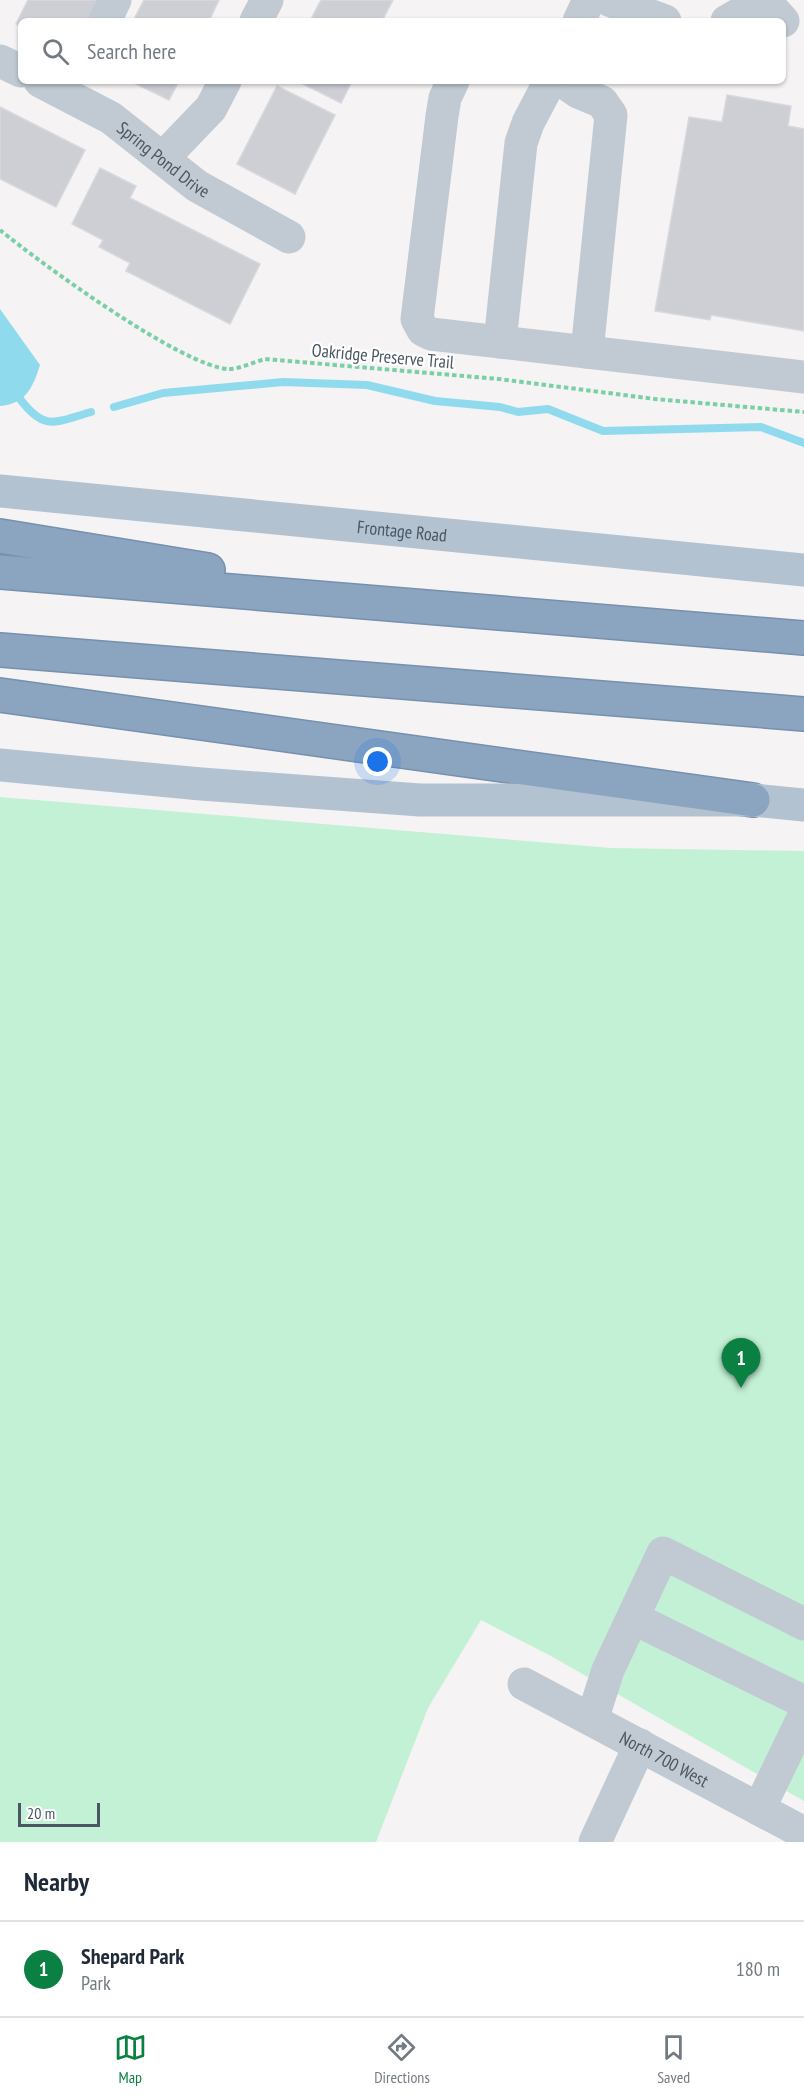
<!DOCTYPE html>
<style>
body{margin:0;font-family:"PT Sans Narrow",sans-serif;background:#f6f6f7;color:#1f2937}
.scale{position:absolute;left:18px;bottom:15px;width:82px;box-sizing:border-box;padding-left:6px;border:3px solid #4a5661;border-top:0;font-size:16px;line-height:21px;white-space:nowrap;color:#4a5661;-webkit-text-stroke:4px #fff;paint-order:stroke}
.you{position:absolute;left:378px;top:762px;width:21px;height:21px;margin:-15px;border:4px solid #fff;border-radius:50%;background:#1a73e8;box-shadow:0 0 0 9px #1a73e833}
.badge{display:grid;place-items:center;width:39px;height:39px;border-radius:50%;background:#0b8043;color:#fff;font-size:20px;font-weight:700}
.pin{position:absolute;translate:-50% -50px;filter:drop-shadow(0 2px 3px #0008)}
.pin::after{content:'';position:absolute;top:32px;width:21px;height:18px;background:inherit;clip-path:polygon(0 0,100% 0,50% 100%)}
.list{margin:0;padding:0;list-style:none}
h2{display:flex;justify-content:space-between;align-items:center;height:78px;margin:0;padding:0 24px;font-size:26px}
h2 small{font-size:20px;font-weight:400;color:#747a83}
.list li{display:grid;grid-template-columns:39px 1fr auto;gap:18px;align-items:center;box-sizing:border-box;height:96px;padding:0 24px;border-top:2px solid #e0e1e3}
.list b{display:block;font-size:22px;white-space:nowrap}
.list p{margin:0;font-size:20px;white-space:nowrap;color:#747a83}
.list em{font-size:20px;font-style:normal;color:#747a83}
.icon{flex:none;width:33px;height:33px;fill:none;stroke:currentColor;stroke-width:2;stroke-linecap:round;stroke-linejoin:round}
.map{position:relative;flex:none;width:804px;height:1842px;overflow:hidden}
.search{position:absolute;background:#fff;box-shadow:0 2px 4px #0004;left:18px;right:18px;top:18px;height:66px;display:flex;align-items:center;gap:15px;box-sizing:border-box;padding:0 21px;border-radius:9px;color:#747a83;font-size:22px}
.sheet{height:174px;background:#fff}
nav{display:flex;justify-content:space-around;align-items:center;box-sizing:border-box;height:84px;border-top:2px solid #e0e1e3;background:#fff;font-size:16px;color:#747a83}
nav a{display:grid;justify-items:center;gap:3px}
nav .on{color:#0b8043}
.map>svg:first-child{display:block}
.green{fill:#c3f1d5}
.water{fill:#90daee}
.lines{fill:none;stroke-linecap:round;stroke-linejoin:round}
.stream{stroke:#90daee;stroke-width:8}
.building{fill:#cdcfd5;stroke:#d7d9de;stroke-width:1.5}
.highway-casing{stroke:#7690ad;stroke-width:36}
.path{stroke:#7ad0a6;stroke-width:4;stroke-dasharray:4.5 3;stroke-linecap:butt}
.minor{stroke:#c1cad2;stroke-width:33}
.major{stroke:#b3c2d1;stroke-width:33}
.highway{stroke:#8ba5c1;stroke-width:33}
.labels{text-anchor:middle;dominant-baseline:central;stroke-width:4.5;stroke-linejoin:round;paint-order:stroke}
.street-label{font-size:18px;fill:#4a5661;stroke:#fff}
</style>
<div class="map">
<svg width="804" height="1842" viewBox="0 0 804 1842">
<rect width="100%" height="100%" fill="#f5f3f3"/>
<path class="green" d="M0,797L611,848L804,851V1801L551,1656L481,1620L428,1708L376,1842H0Z"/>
<path class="water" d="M0,309L40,365C33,387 26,404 0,406Z"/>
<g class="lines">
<g class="stream">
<path d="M20,399C45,432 55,422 91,412"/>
<path d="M114,407L163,393L283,382L367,385L435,401L500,407L518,412L548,409L603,431L761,427L804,443"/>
</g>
</g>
<g class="building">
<path d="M28,0H103L92,21H21V27L16,24Z"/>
<path d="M144,0H219L209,21H133Z"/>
<path d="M321,0H393L382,21H310Z"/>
<path d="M130,81H179L169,100Z"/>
<path d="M297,81H352L341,103Z"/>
<path d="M277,86L335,115L295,194L237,164Z"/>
<path d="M727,95L791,106L788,126L804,129V331L711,315L710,320L655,311L689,117L722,122Z"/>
<path d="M0,107L85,150L56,207L0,179Z"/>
<path d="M100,168L136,186L130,198L260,264L230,324L126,271L130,263L99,247L103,240L72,224Z"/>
</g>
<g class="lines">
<defs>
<g id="highway">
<path d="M0,536L208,570"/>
<path d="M0,572L804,638"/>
<path d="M0,650L804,714"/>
<path d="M0,695L753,800"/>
</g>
</defs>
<use href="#highway" class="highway-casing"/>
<path class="path" d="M0,230C39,262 184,368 229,369C240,369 254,362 265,359L499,379L655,399L804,412"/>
<g class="minor">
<path d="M609,0L665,21"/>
<path d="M764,0L783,21"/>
<path d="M105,21L115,0"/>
<path d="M256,21L267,0"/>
<path d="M579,21L589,0"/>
<path d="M727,21L764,0"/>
<path d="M0,61L21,71"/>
<path id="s1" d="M40,81L111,118L197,186L289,237"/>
<path d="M453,81L445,98L442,116L417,319L423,330L431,334L587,352"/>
<path d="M562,81L578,92L602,102L611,115L587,352L804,377"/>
<path d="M164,157L211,108L225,81"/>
<path d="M500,342L521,143L528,123L550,81"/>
<path d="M633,1618L804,1702"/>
<path id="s2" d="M524,1684L804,1833"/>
<path d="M592,1720L608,1670L663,1553L804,1624"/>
<path d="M759,1809L804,1716"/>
<path d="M595,1842L640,1745"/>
</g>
<g class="major">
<path id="s3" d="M0,491L804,570"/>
<path d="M0,765L201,784L420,800H753L804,805"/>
</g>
<use href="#highway" class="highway"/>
</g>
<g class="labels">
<g class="street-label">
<text stroke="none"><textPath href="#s1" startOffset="147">Spring Pond Drive</textPath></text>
<text transform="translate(383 356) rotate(5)">Oakridge Preserve Trail</text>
<text stroke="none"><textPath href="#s3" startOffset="404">Frontage Road</textPath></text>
<text stroke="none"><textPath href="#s2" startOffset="159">North 700 West</textPath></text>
</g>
</g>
</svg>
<div class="scale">20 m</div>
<div class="you"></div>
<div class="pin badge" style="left:741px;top:1388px">1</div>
<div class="search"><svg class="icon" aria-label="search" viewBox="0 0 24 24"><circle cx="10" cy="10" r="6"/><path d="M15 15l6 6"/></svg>Search here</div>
</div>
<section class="sheet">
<h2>Nearby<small></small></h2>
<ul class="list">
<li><span class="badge">1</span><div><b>Shepard Park</b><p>Park</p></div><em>180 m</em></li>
</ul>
</section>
<nav>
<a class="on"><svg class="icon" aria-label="map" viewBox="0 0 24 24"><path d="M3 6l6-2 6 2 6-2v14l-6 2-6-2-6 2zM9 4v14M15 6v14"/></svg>Map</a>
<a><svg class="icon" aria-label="directions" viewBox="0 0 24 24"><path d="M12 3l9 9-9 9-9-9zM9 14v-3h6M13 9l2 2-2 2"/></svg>Directions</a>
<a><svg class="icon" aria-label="saved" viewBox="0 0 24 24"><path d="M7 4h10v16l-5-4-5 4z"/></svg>Saved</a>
</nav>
